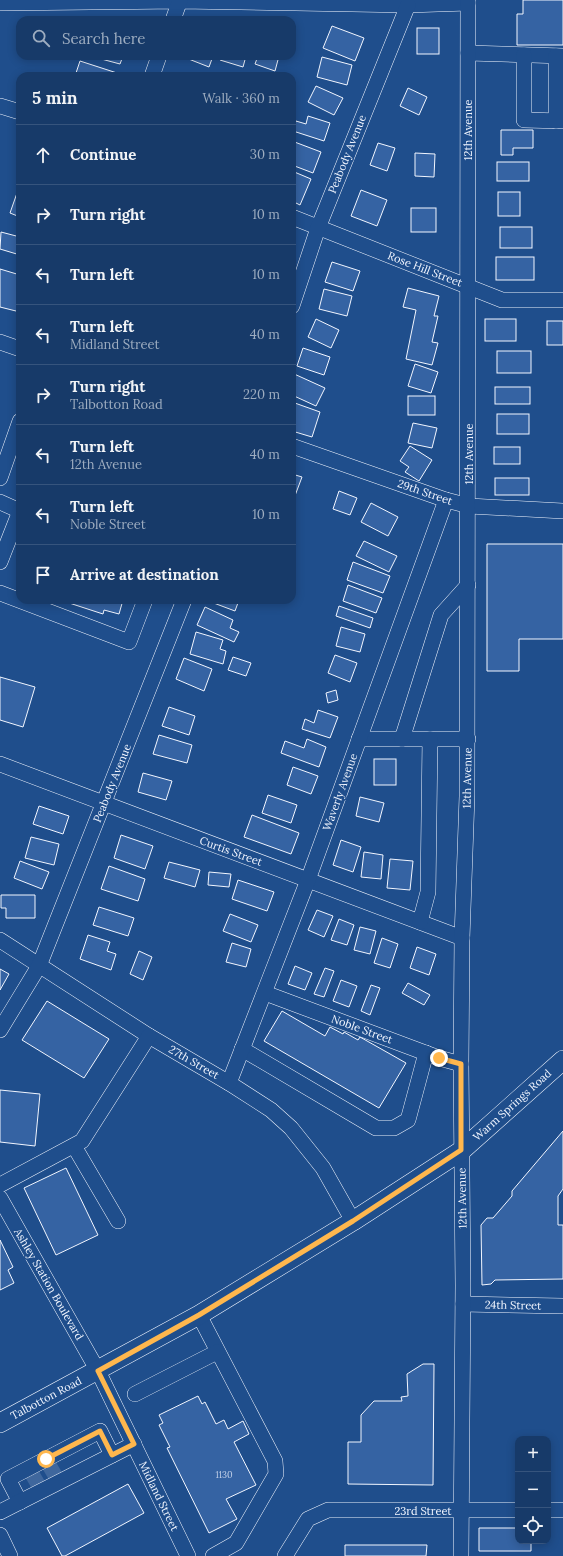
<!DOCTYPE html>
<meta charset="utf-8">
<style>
body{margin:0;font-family:Lora,serif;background:#20416f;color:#f1f3f6}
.controls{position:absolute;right:12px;bottom:12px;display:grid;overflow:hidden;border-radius:8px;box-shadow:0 2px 10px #0003}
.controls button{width:36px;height:36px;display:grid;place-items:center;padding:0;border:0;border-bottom:1px solid #36547d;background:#173a69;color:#f1f3f6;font:20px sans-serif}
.stop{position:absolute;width:12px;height:12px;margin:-9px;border:3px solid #ffb74d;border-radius:50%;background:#fff}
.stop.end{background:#ffb74d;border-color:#fff;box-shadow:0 1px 4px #0008}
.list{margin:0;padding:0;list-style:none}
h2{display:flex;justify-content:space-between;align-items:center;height:52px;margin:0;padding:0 16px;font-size:17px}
h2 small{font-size:13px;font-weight:400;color:#9eadc0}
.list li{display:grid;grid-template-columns:26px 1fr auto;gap:12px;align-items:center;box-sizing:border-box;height:60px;padding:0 16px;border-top:1px solid #36547d}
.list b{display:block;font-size:15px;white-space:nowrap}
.list p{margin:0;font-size:13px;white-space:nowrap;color:#9eadc0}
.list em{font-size:13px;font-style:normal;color:#9eadc0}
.icon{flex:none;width:22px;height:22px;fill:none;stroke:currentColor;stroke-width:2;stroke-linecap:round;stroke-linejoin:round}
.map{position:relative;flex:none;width:563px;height:1556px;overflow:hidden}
.search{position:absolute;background:#173a69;box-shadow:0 2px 10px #0003;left:16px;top:16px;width:280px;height:44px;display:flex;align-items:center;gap:10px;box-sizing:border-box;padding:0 14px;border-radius:12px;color:#9eadc0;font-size:15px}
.panel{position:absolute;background:#173a69;box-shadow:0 2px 10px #0003;left:16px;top:72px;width:280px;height:532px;border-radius:12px}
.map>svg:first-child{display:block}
.building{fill:#3563a3;stroke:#f2f6ff}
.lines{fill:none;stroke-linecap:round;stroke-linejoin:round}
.minor-tunnel{stroke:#3f679d;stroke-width:15;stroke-dasharray:15 8;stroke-linecap:butt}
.minor-casing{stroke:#f2f6ff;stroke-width:16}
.major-casing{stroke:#f2f6ff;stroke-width:20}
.minor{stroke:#1f4e8c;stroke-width:15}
.major{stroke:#1f4e8c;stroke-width:19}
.route{stroke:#ffb74d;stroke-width:5}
.labels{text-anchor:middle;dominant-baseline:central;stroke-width:3;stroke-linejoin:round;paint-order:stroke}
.number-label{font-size:9px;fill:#c3d1e8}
.street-label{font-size:11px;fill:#f2f6ff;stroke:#1f4e8c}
</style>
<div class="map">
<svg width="563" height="1556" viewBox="0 0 563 1556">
<rect width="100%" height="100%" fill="#1f4e8c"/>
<g class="building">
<path d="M523,0H563V45H517V14H523Z"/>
<path d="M332,26L364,38L355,61L323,48Z"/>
<rect x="417" y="28" width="22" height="26"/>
<path d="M90,56H123L120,64Z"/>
<path d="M181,56H213L209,67Z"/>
<path d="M221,56H246L243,67L220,60Z"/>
<path d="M258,56H279L275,71L255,64Z"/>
<path d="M322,57L352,65L347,85L317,77Z"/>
<path d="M80,61L117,73V76H75Z"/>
<path d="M316,86L343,98L334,115L308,102Z"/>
<path d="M408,88L427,97L419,115L400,106Z"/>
<path d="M308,116L330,123L324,141L293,131L296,121L306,124Z"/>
<path d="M501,130H533V148H513V155H501Z"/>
<path d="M292,141L321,152L313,173L292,165Z"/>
<path d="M378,143L395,148L387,171L370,165Z"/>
<path d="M415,153L435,154L434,177L415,176Z"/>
<rect x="497" y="162" width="32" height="19"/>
<path d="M292,171L311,179L300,205L292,201Z"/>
<path d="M361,190L387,200L377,226L351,216Z"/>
<rect x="498" y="192" width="22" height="24"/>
<path d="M17,193L20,194V217L10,213Z"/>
<rect x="411" y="208" width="25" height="24"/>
<rect x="500" y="227" width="32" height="21"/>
<path d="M1,232L20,237V255L0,249Z"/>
<rect x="496" y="257" width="38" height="23"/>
<path d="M332,262L360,271L353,291L325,282Z"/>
<path d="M0,269L20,275V312L0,307Z"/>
<path d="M408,288L439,296L434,316H438L432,342L438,343L432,365L406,359L416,310L403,307Z"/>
<path d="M324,289L352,296L347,316L319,309Z"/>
<path d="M316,319L339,330L331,348L308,337Z"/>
<rect x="485" y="319" width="31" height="22"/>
<rect x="547" y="321" width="16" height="24"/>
<path d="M303,348L330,357L324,375L297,366Z"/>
<rect x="497" y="351" width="34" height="22"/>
<path d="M415,364L438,372L431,393L408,386Z"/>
<path d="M292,373L325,388L316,406L292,395Z"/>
<rect x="495" y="387" width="35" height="17"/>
<rect x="408" y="396" width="27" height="19"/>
<path d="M292,402L320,412L312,437L292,431Z"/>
<rect x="497" y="414" width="32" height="20"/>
<path d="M413,423L437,428L432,448L408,443Z"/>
<path d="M410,446L432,460L419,481L405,472L409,467L400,461Z"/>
<rect x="494" y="447" width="26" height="17"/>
<path d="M292,474L302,477L293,501H292Z"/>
<rect x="495" y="478" width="34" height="17"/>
<path d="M339,491L357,498L350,515L333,509Z"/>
<path d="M371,503L398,517L388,536L361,522Z"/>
<path d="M364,541L397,556L389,572L356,556Z"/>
<path d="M487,544H563V639H519V671H487Z"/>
<path d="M353,562L390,576L383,593L347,580Z"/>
<path d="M348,585L382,598L376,613L343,601Z"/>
<path d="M60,600H123L119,614L104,610L103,614Z"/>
<path d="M212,600H239L235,611L211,602Z"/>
<path d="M339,606L373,618L370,628L336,616Z"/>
<path d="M205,607L233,620L230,628L239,632L234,642L197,625Z"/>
<path d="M341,627L365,634L360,652L336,646Z"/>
<path d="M196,632L223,640L220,649L226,651L223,664L190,654Z"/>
<path d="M335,655L357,663L350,682L328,673Z"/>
<path d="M233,657L251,663L246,676L228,670Z"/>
<path d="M184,658L212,669L204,691L176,679Z"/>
<path d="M0,677L35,687L23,727L0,720Z"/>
<path d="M336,690L338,700L328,703L326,693Z"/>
<path d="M169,707L195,716L189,735L162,726Z"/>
<path d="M318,710L338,717L330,738L302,729L305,719L314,723Z"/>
<path d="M159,735L192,745L187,763L153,754Z"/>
<path d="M307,739L326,747L319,767L281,753L285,741L304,748Z"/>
<rect x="374" y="759" width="22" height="26"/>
<path d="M293,767L318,776L311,794L287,785Z"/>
<path d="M143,773L172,781L166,800L138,792Z"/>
<path d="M268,795L297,805L291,823L262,813Z"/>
<path d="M360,797L384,803L379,822L356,816Z"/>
<path d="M39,806L69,816L63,834L33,824Z"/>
<path d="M252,815L299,833L291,854L244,837Z"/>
<path d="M121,835L153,846L145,869L114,858Z"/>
<path d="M31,837L59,844L54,865L25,858Z"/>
<path d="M341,840L361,847L353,872L333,865Z"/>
<path d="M364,852L383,855L381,879L361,877Z"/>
<path d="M390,859L413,861L410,890L387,888Z"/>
<path d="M20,861L49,872L42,889L14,878Z"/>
<path d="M169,862L200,870L195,887L164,878Z"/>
<path d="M109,866L145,879L138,901L101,889Z"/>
<path d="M209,872L231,874L229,887L208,885Z"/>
<path d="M238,880L274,892L267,911L232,899Z"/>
<path d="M1,895H35V918H6V908H1Z"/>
<path d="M99,907L134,918L128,936L93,925Z"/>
<path d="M317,910L333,916L324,937L308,930Z"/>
<path d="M230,914L258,925L251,942L223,931Z"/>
<path d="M339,919L354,925L347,945L331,940Z"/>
<path d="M360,927L376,931L370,954L354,950Z"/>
<path d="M88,935L110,942L107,951L116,954L111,970L80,959Z"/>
<path d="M382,938L398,944L390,968L374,963Z"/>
<path d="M232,943L251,949L246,967L226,962Z"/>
<path d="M417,947L436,954L429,975L410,968Z"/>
<path d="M139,951L152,957L143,980L130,974Z"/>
<path d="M295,966L312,973L305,990L288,984Z"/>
<path d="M325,968L334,971L324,997L314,994Z"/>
<path d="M0,969L9,974L0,990Z"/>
<path d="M341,980L357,986L349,1007L333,1001Z"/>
<path d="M408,983L430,995L424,1005L402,993Z"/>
<path d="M371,985L380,988L370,1015L361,1011Z"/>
<path d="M47,1001L109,1039L84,1078L22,1040Z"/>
<path d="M282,1011L325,1036L330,1027L343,1034L344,1032L358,1040L360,1037L406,1063L379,1108L264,1041Z"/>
<path d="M0,1090L40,1094L35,1146L0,1142Z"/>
<path d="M563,1131V1189L558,1196V1225H563V1279L495,1280L491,1284L482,1285L481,1225L487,1218H493L512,1196V1191Z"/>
<path d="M66,1168L98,1235L56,1255L24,1188Z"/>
<path d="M0,1240L13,1267L8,1270L14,1283L0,1290Z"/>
<path d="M423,1364H434L433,1485L348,1484V1442H361V1415L374,1401H402L401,1397L408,1396L407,1374Z"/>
<path d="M198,1396L202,1404L205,1402L216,1424L224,1420L228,1429L243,1421L249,1434L234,1442L256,1485L226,1499L237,1519L209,1533L167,1448L170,1447L159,1425L163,1423L159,1415Z"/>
<path d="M128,1484L144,1513L65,1556H62L47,1528Z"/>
<path d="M479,1528H518V1541H531V1551H479Z"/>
<path d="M345,1545H427L426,1556H345Z"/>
</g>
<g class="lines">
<g class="minor-tunnel">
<path d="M49,1465L56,1477"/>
<path d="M32,1474L39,1486"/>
</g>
<defs>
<g id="minor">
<path d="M0,3L180,1L408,5L468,3"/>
<path d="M173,20L180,0"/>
<path d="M468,53L563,56"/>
<path d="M524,55V120L563,121"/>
<path d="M152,76L159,56"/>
<path d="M0,106L20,112"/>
<path d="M556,121V56"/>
<path d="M292,217L502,300H563"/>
<path d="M292,306L318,228L408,5"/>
<path d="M0,342L20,349"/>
<path d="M292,446L446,500L469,506L563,511"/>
<path d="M0,478L20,421"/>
<path d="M0,502L20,511"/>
<path d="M0,562L20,511"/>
<path d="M0,593L129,642L145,600"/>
<path d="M359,739H468"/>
<path d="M402,739L441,615L468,585"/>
<path d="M0,764L462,938"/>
<path d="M420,922L428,892L430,739"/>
<path d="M0,940L149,1036L229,1083L271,1110L291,1128L323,1168L353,1221"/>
<path d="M265,993L439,1058L461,1064"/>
<path d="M0,1030L39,966L184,600"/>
<path d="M242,1049L376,1128H394L408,1120L426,1053"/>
<path d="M229,1083L308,880L446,500"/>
<path d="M74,1146L118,1221"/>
<path d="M0,1185L82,1141L149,1036"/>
<path d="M0,1198L98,1371L188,1556"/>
<path d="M463,1304L563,1306"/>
<path d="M199,1315L275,1461L276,1474L236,1543L213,1556"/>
<path d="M135,1394L217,1352"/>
<path d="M20,1502L8,1479L100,1431L112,1455"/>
<path d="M548,1510H563"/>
<path d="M0,1512L134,1444"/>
<path d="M0,1535L10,1556"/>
<path d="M285,1556L308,1519L328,1510H518"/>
<path d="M461,1556L463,1285L461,1064L462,938L467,796L468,0"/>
</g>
<path id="major" d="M0,1423L199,1315L353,1221L461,1151L563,1060"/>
</defs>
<use href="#minor" class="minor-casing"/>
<use href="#major" class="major-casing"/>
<use href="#minor" class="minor"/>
<use href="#major" class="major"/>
</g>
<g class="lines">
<path class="route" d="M46,1459L100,1431L112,1455L134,1444L98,1371L199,1315L353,1221L461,1150V1064L439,1058"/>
</g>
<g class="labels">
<g class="number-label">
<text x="224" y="1474">1130</text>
</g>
<g class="street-label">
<text transform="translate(468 130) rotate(-90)">12th Avenue</text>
<text transform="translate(347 154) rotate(-68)">Peabody Avenue</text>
<text transform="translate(425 269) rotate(21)">Rose Hill Street</text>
<text transform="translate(469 454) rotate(-90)">12th Avenue</text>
<text transform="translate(425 492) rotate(19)">29th Street</text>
<text transform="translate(467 778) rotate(-89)">12th Avenue</text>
<text transform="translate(112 783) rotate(-68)">Peabody Avenue</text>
<text transform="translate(340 792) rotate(-70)">Waverly Avenue</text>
<text transform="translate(231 851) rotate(20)">Curtis Street</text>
<text transform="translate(362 1029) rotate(20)">Noble Street</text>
<text transform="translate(194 1062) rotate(30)">27th Street</text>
<text transform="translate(512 1105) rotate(-42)">Warm Springs Road</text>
<text transform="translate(462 1198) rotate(-91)">12th Avenue</text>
<text transform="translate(49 1284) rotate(60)">Ashley Station Boulevard</text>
<text transform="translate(513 1305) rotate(1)">24th Street</text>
<text transform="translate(46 1398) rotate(-28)">Talbotton Road</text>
<text transform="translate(159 1496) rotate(64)">Midland Street</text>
<text x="423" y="1511">23rd Street</text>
</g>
</g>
</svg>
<div class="controls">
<button>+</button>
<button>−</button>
<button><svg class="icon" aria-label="locate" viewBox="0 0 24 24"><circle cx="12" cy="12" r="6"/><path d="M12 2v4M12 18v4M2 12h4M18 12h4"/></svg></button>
</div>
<div class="stop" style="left:46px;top:1459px"></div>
<div class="stop end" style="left:439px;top:1058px"></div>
<div class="search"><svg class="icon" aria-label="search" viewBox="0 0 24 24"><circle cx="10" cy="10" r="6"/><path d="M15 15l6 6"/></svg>Search here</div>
<section class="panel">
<h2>5 min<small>Walk · 360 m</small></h2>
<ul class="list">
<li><svg class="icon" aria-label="ahead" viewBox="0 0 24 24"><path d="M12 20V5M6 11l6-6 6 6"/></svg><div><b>Continue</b></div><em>30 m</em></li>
<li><svg class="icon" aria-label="right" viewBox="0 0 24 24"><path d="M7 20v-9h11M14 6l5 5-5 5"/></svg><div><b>Turn right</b></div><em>10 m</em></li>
<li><svg class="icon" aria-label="left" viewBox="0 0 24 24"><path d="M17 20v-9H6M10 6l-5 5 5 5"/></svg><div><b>Turn left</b></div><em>10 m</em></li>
<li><svg class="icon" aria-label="left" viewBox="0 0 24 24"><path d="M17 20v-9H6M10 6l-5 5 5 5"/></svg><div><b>Turn left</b><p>Midland Street</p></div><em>40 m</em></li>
<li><svg class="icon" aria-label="right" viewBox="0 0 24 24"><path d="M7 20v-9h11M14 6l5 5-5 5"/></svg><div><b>Turn right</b><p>Talbotton Road</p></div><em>220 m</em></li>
<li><svg class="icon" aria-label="left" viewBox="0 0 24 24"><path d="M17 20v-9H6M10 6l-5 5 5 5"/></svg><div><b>Turn left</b><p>12th Avenue</p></div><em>40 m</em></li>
<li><svg class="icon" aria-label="left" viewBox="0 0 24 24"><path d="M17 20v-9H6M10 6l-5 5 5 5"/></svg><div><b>Turn left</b><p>Noble Street</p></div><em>10 m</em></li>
<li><svg class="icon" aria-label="arrive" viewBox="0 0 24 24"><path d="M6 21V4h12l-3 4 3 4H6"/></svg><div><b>Arrive at destination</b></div></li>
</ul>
</section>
</div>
